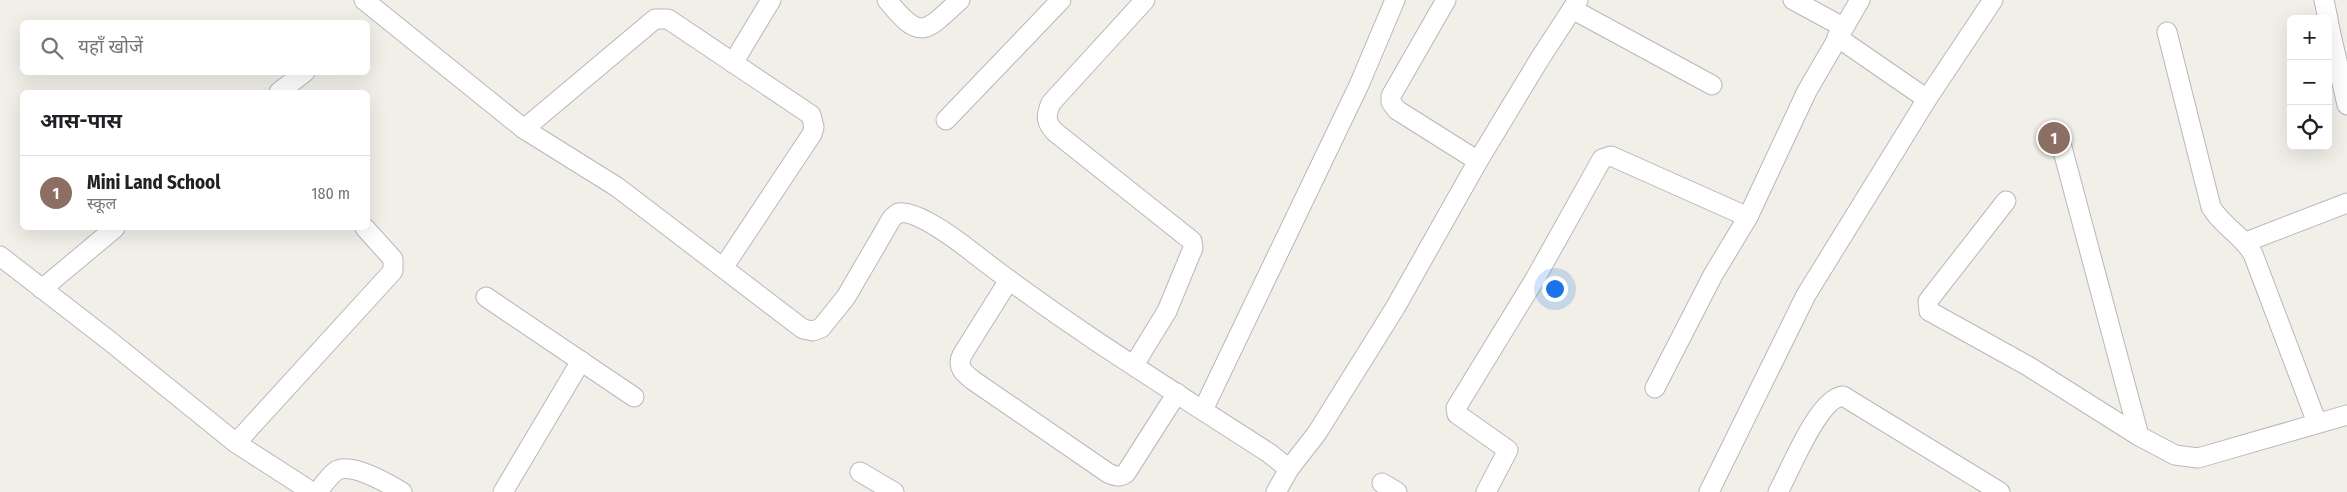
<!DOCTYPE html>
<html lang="hi">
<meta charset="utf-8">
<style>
body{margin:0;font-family:"Fira Sans Condensed","Noto Sans Devanagari",sans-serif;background:#f2f2f2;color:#202124}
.controls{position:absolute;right:15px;top:15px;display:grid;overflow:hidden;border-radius:8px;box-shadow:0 5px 20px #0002}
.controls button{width:45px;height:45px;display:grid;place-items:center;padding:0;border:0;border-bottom:1px solid #e0e0e0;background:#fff;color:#202124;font:25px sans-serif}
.you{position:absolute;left:1554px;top:288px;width:18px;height:18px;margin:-12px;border:4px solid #fff;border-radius:50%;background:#1a73e8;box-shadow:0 0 0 8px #1a73e833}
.badge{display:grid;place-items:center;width:32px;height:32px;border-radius:50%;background:#ea4335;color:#fff;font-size:16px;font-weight:700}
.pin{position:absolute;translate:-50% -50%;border:2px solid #fff;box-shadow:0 1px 5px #0006}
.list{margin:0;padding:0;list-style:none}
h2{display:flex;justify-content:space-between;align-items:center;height:65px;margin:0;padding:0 20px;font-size:21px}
h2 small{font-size:16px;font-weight:400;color:#757577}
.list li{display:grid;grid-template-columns:32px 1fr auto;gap:15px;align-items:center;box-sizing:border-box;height:75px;padding:0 20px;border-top:1px solid #e0e0e0}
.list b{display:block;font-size:19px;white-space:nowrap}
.list p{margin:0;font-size:16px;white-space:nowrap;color:#757577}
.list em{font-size:16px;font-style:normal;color:#757577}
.icon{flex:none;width:28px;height:28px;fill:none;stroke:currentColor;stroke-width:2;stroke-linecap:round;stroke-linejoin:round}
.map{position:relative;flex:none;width:2347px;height:492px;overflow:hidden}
.search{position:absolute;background:#fff;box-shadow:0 5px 20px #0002;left:20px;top:20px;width:350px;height:55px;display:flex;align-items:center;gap:12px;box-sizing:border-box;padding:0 18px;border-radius:8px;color:#757577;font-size:19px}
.panel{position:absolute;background:#fff;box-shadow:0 5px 20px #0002;left:20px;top:90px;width:350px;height:140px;border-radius:8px}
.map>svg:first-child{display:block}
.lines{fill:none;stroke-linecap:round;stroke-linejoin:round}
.minor-casing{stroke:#b5b8bc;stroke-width:21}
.minor{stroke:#fff;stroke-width:19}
</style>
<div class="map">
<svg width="2347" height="492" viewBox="0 0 2347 492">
<rect width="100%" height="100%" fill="#f1efe8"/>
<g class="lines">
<defs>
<g id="minor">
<path d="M364,0L524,129L617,187L803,329L813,331L821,328L846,297L892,218L898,213C917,209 961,243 976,255C1069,327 1170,389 1269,453L1289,469L1317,433L1395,308L1478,161L1539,60L1578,0"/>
<path d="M887,0C921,42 925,32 960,0"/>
<path d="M1446,0L1391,96V102L1397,110L1478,161"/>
<path d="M1793,0L1843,27"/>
<path d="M2324,0L2328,19"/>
<path d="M1572,9L1712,85"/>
<path d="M2328,21L2347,105"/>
<path d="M2167,32L2211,207C2222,226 2242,235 2253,254L2317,423"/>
<path d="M1837,37L1927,99"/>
<path d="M733,63L771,0"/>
<path d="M279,92L305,72"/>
<path d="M946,120L1061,0"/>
<path d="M524,129L655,19H668L811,115L814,127L812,134L723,268"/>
<path d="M2006,201L1928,301L1929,311L2028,366L2139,436L2059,136"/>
<path d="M2246,242L2347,203"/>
<path d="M0,256L111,342L236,443L312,492"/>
<path d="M1009,280L962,355C956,368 965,374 974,381L1108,473C1115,476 1120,478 1126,473L1177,393"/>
<path d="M42,289L115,228"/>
<path d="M486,297L634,397"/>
<path d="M1134,365L1167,311L1193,248L1192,241L1055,132C1045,122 1046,115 1051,103L1145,0"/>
<path d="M1655,388L1713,275L1748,217L1807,91L1860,0"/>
<path d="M1203,410L1359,85L1395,0"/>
<path d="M2139,436L2175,455L2198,458L2347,415"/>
<path d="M236,443L393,271V259L365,228"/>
<path d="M860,472L894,492"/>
<path d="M1382,483L1397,492"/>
<path d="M318,492C323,485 329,476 336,471C350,461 389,484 402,492"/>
<path d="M503,492L581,361"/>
<path d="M1276,492L1289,469"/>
<path d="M1486,492L1508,450L1457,414L1456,408L1535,279L1602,159L1611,156L1748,217"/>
<path d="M1709,492L1806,295L1927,99L1993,0"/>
<path d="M1778,492C1790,471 1818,398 1843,396L2000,492"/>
</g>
</defs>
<use href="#minor" class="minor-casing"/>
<use href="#minor" class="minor"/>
</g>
</svg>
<div class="controls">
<button>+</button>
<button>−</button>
<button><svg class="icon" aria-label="locate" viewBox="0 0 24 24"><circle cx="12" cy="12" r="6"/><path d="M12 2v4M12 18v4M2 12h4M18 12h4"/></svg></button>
</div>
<div class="you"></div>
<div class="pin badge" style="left:2054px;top:138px;background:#8d6e63">1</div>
<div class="search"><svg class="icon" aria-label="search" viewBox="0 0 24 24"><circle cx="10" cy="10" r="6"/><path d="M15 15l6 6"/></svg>यहाँ खोजें</div>
<section class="panel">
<h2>आस-पास<small></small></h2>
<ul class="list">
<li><span class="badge" style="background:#8d6e63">1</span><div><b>Mini Land School</b><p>स्कूल</p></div><em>180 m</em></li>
</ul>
</section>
</div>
